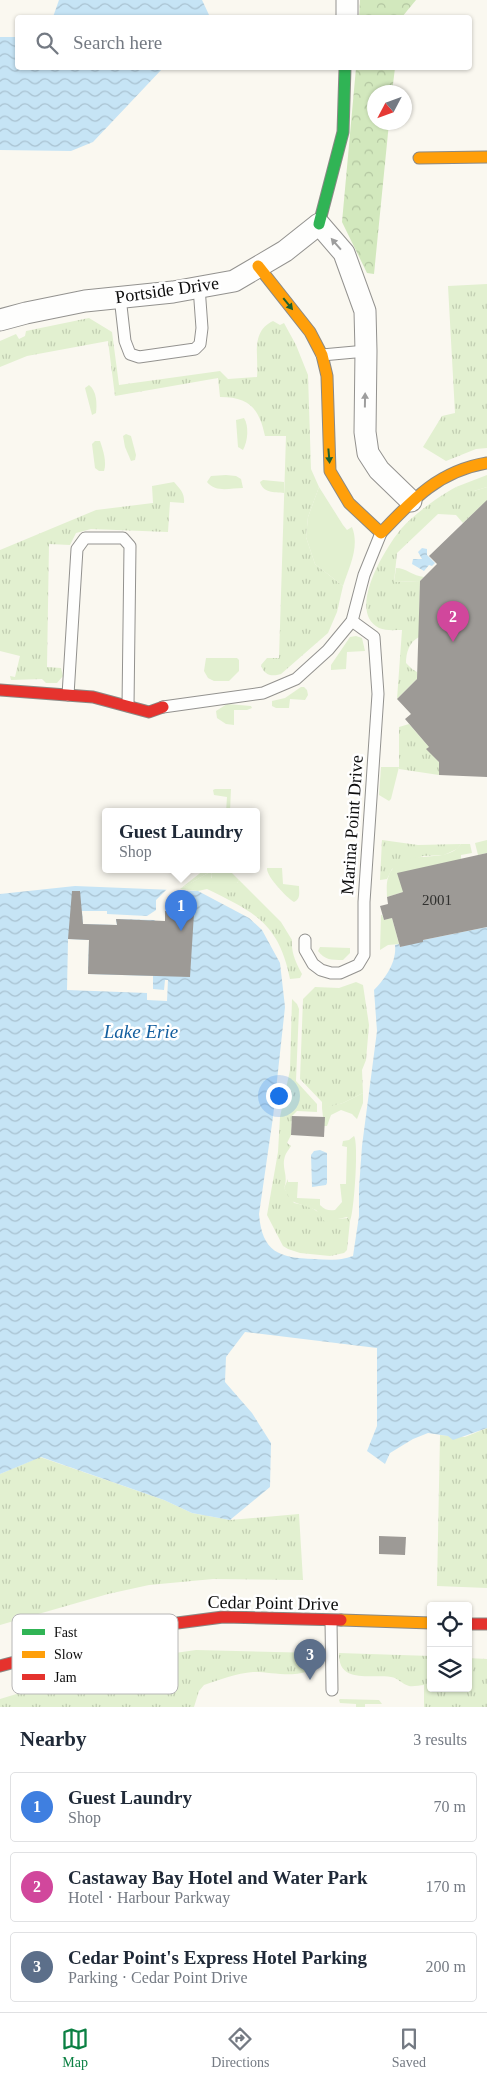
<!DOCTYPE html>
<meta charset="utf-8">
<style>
body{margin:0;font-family:"Times New Roman",serif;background:#f2f2f3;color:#1f2937}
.controls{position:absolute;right:15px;bottom:15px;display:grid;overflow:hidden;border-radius:5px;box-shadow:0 1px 4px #0004}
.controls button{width:45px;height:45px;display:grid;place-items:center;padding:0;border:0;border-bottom:1px solid #e0e1e3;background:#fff;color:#1f2937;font:25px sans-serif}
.compass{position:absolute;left:367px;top:85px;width:45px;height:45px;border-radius:50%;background:#fff;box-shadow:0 1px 4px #0004;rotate:229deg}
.you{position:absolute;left:278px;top:1095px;width:18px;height:18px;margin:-12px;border:4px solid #fff;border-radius:50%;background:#1a73e8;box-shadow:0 0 0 8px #1a73e833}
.badge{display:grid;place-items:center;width:32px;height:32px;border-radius:50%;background:#0b8043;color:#fff;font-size:16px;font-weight:700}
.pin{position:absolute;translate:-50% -41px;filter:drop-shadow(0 1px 2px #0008)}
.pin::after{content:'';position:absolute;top:26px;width:18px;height:15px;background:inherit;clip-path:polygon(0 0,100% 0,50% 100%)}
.popup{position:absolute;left:102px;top:808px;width:158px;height:65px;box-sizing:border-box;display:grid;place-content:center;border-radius:5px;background:#fff;filter:drop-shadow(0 1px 4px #0005);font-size:16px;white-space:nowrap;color:#747a83}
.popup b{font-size:19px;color:#1f2937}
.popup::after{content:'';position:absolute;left:50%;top:100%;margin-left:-10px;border:10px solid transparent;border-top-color:#fff}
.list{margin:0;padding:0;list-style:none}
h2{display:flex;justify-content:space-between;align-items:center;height:65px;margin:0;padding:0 20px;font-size:21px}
h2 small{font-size:16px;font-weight:400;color:#747a83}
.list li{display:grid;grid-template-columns:32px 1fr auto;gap:15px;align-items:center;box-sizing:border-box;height:70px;margin:0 10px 10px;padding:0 10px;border:1px solid #e0e1e3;border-radius:5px}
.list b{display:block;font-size:19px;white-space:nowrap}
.list p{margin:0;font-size:16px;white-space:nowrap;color:#747a83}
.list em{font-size:16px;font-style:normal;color:#747a83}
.icon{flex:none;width:28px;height:28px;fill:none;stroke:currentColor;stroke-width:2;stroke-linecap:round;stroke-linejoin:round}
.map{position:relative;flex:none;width:487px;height:1707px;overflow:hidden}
.search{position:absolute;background:#fff;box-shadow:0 1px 4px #0004;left:15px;right:15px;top:15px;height:55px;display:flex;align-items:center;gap:12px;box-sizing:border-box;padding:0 18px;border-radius:5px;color:#747a83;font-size:19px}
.sheet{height:305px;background:#fff}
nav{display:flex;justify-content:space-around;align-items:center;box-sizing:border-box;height:70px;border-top:1px solid #e0e1e3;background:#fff;font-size:14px;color:#747a83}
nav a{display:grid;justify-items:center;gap:2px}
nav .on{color:#0b8043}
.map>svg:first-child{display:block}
.grass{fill:url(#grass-tufts)}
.forest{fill:url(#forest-crowns)}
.park{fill:#e2f0d0}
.water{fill:url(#water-waves)}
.pier{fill:#faf8f0}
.building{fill:#9d9a96}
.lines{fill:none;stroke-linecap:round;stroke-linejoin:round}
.lane-casing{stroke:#93928f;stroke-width:13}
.street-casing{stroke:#93928f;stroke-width:23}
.fast-casing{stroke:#8a8985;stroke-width:13}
.slow-casing{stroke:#8a8985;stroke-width:13}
.jam-casing{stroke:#8a8985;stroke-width:13}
.lane{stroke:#fefefd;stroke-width:11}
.street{stroke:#fefefd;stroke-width:21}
.fast{stroke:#30b455;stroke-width:11}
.slow{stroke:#ff9f0a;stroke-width:11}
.jam{stroke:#e5322d;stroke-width:11}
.oneway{fill:#9d9d9d}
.oneway2{fill:#1e6030}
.labels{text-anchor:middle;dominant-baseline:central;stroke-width:5;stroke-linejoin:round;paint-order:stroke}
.number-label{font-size:15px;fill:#30302e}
.street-label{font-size:18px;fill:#0c0c0c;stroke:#fff}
.water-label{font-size:19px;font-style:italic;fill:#145f9f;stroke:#fff}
.key{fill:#fff;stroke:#b6b6b6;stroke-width:1}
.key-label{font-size:14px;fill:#0c0c0c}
</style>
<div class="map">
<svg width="487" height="1707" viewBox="0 0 487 1707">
<defs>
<pattern id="grass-tufts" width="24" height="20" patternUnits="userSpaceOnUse" patternTransform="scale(1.25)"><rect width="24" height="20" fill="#e2f0d0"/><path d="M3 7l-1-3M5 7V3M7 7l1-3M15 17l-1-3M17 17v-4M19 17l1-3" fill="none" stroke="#c1cdb1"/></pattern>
<pattern id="forest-crowns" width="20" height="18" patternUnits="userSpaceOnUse" patternTransform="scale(1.25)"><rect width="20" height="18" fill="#d2e8bd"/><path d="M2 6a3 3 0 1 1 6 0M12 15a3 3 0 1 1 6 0" fill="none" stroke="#b3c6a1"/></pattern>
<pattern id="water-waves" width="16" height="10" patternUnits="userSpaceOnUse" patternTransform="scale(1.25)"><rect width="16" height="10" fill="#c6e4f5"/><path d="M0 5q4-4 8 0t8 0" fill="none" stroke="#a9c2d1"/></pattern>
</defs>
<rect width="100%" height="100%" fill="#faf8f0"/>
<g class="grass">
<path d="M487,284V448L476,449L446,461L423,447L442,416L455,413L448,286Z"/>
<path d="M89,318L112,332L119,385L220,371L228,379L257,377C259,356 250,332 273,321L280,325L284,323L296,345L308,375L311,469L319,487L308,517L306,537L315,564L343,586L337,612L328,633L281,674C271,677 264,675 261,665L267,658H279L286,436H265C259,408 249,397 220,397L218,378L115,396L108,341L27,356L0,367V341L16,334L19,339L25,336L26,331Z"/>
<path d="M174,482C180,489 185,493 184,503L170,502L168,532L91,529L76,533L70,545L49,544L47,667L61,668L63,676L57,683H46L42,679L11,680L10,676L15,677L20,656L0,651V550L96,510L153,503L152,486Z"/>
<path d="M456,487L460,491H474L487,487V509L482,505L463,523L456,515L438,514L397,553L394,582L420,581L419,637C409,642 406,653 406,663L412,669L417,672V679L397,699L402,630C394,630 386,631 379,628C346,611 386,547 401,529C414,514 438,497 456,487Z"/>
<path d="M409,724L429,747L427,749L439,762V775L399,769V727Z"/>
<path d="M382,840L418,845L461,844L457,849L444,855L423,856L392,869L387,879L380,880Z"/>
<path d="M210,872L212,874L211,878L237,883L239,880L281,922L292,940C291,953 296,963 302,974L300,978L290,979C279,923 254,912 207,889L198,891L180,889Z"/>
<path d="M356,982L363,985L369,1025L366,1060L362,1070L363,1093L343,1103L325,1108H322V1102L300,1079L303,999L315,987L339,988Z"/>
<path d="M292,999L297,1004L299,1009L296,1081L317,1104V1112L297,1111L292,1116L291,1135L287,1143L291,1146C289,1149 286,1153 285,1156C281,1169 289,1175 284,1188L294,1203C307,1206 317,1207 324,1220L348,1218L350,1221L347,1250L344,1253L330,1256L300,1253L288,1249L283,1246L267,1215L278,1152L280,1117L290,1070Z"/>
<path d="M487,1428V1588L437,1586L440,1435L465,1437Z"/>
<path d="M40,1457L164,1500L192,1513L230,1520L299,1514L303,1580L213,1579L149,1585L108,1594L0,1625V1474Z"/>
<path d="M196,1650L318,1653C318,1685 273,1671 253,1672C237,1673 219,1680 204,1685L199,1691L194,1707H0V1699L23,1692L161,1655Z"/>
<path d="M339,1653L431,1656V1688H468V1658L487,1659V1707H424V1685C420,1685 413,1687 409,1686C402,1684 398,1678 391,1677C370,1674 338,1684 339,1653Z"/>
</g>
<g class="forest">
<path d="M360,0H416L402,17H359Z"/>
<path d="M356,68H395L392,92H374V122L389,123L374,274L367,273L342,222Z"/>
</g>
<g class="park">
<path d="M89,385C97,391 97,404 96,413L92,415L85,388Z"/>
<path d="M244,418C249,426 248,441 243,450L238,447L236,420Z"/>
<path d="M126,434L131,436L136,455L135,460L131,461L125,447L123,436Z"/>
<path d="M95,441H100C103,450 107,462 104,471H99L95,468L92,444Z"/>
<path d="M226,475L236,476L241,479L243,488C230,488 216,493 207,482L211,476Z"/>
<path d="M487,475V487L474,491H459L456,487Z"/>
<path d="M263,480L284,482V493C274,492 263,493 260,482Z"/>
<path d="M319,487L343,525L347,530L352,527C360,547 349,567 343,586L315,564L306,537L308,517Z"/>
<path d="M396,568C406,568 413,576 424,577L420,581L394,582Z"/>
<path d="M356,636L362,638L365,651L347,652L346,669L331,670V665L350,637Z"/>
<path d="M206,658H237L239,660V671L229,681H214L208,678L204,671Z"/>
<path d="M301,687H304L307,690L308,695L305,700L290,699L289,708H276L272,706V701L285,698Z"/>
<path d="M227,704L251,706L252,708L247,710H234V725L226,724L217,718L216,711Z"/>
<path d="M381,767H399L391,799L389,801L379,795Z"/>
<path d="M215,789H231L230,812H226L227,797L214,795L213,790Z"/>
<path d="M487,840V853L478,855L475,843Z"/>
<path d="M461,844H470L472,853L461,855V859L403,892L387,897C387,891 386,884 388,878C400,843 445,868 461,844Z"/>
<path d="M267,868H282L283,884L299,886C299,892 301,899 294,902C287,898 266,876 267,868Z"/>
<path d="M204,870H229L239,880L237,883L239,892L221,893L211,883L212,874L210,872L180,889Z"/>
<path d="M381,915H382L384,920L392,918L399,944L388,945L380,950Z"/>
<path d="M320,947L350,948V953L343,960C331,960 325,960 318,951Z"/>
<path d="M363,1093V1103L357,1119L352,1114L341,1110L331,1115L327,1126H324L322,1108L343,1103Z"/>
<path d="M354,1136C359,1143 354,1214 350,1221L347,1217L325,1222L316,1210L291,1201L284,1188L288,1179V1182H298L297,1198L320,1199V1205C325,1210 329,1211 335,1210L342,1202L340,1184H346L347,1147L342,1146L343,1141L349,1140Z"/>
<path d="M340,1699L379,1700L382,1704H365V1707H356V1704L340,1703L339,1700Z"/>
</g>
<g class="water">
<path d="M59,0H202L210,17H53Z"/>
<path d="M0,37H17L18,68H163L93,142L71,151L0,150Z"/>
<path d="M422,548L427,549V555L435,563L432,566L429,565L424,571L412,564L413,559H422L418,552Z"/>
<path d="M75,886L198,891L249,918L262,930L280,963L285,1007L273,1117L259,1214C262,1252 279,1258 314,1259C328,1260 340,1261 353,1256L359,1216V1188L362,1146L377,1031L374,990C385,979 397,962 395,945L399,944L400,947L423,940L487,927V1428L453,1440L448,1436L428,1433L413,1439L390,1453L385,1464L367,1451L377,1426V1348L245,1332L226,1357L225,1382L252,1413L271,1443L270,1487L230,1520L192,1513L164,1500L41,1457L0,1474V894Z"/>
<path d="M320,1150L327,1153V1183L326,1185L312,1187L311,1155L314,1151Z"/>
</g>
<g class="pier">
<path d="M167,889H180L167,901L165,928L154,920L116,919L117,925L83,924L82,911H107V914L147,916L156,910V900Z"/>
<path d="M68,939L89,940L88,974L153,976V989L164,990L165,980H168L167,1001L147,1000V993L67,990Z"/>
</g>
<g class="building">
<path d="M487,500V777L439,775V762L426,749L429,747L405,719L411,714L397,699L417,679L420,581L437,564L429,556Z"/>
<path d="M487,853V927L423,940V942L400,947L392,918L384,920L380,906L388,904L387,897L403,892L397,873Z"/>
<path d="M72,891H80L83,924L117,925L116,919L165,921V911L194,913L190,977L88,974L89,940L68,939Z"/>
<path d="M292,1116L325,1117L324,1137L291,1135Z"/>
<path d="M379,1536L406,1537L405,1555L379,1554Z"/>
</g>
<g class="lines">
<defs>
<g id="lane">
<path d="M120,297L125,341L130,354L139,357L195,349L200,344L202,328L199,287"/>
<path d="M322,355L366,351"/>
<path d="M68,695L77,549L85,538H123L130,546L128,706"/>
<path d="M163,707L263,693L296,679L328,650L352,621L364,575L381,533"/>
<path d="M305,940V950L313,964L321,970L331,973H340L358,965L364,955V902L378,694L374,637L352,621"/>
<path d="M331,1621L332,1690"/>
</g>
<g id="street">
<path d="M347,18V0"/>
<path d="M0,320L26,313L85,301L173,292L234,281L285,251L319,224L344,253L365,311L366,351L365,432L368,453L379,470L411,501"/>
</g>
<path id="fast" d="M319,224L343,132L345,68"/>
<g id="slow">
<path d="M419,158L487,157"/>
<path d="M258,266L310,332L322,355L327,376L330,471L349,503L381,533C413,499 439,471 487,463"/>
<path d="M341,1620L431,1623"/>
</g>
<g id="jam">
<path d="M0,690L93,697L149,712L163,707"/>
<path d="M468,1624H487"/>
<path d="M0,1666L147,1627L223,1617L341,1620"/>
</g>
</defs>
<use href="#lane" class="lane-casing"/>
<use href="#street" class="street-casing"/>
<use href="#fast" class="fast-casing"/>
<use href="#slow" class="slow-casing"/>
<use href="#jam" class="jam-casing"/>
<use href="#lane" class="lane"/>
<use href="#street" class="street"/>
<use href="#fast" class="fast"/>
<use href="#slow" class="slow"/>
<use href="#jam" class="jam"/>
</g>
<defs><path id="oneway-solid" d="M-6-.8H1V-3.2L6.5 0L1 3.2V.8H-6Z" transform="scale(1.25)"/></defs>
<g class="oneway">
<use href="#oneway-solid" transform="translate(336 244) rotate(-131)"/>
<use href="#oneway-solid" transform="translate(365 400) rotate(-89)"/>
</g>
<g class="oneway2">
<use href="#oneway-solid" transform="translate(288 304) rotate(51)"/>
<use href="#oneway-solid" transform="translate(329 456) rotate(85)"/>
</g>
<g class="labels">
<g class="number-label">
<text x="437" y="900">2001</text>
</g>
<g class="street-label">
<text transform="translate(167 290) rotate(-8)">Portside Drive</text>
<text transform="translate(352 825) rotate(-86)">Marina Point Drive</text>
<text transform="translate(273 1603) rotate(1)">Cedar Point Drive</text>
</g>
<g class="water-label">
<text x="141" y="1031">Lake Erie</text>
</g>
</g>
<rect x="12" y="1614" width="166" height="80" rx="8" class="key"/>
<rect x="22" y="1629" width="23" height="6" fill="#30b455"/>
<rect x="22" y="1651" width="23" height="7" fill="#ff9f0a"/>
<rect x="22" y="1674" width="23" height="6" fill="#e5322d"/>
<g class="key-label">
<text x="54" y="1637">Fast</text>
<text x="54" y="1659">Slow</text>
<text x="54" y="1682">Jam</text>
</g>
</svg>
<div class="controls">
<button><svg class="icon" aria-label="locate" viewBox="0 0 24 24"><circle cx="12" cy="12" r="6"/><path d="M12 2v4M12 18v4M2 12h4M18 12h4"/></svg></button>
<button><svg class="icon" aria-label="layers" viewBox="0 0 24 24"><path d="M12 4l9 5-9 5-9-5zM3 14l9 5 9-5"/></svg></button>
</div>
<svg class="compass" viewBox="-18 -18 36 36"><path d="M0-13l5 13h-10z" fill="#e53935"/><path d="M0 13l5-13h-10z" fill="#747a83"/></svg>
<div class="you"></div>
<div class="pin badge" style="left:181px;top:931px;background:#3f7fe0">1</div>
<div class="popup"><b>Guest Laundry</b>Shop</div>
<div class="pin badge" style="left:453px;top:642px;background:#d1479c">2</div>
<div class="pin badge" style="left:310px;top:1680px;background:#5c6f8a">3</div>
<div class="search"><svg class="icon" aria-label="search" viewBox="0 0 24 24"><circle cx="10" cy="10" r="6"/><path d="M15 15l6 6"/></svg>Search here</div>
</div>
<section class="sheet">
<h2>Nearby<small>3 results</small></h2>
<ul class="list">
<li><span class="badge" style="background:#3f7fe0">1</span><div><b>Guest Laundry</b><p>Shop</p></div><em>70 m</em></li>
<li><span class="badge" style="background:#d1479c">2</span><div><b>Castaway Bay Hotel and Water Park</b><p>Hotel · Harbour Parkway</p></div><em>170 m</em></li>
<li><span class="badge" style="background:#5c6f8a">3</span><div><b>Cedar Point's Express Hotel Parking</b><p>Parking · Cedar Point Drive</p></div><em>200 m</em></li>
</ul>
</section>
<nav>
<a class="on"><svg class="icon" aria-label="map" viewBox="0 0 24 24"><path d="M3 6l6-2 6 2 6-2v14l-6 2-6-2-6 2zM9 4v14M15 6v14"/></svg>Map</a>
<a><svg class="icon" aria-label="directions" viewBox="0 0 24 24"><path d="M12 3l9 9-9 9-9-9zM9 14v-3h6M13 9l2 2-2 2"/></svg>Directions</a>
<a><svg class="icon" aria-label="saved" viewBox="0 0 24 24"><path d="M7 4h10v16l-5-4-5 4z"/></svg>Saved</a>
</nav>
